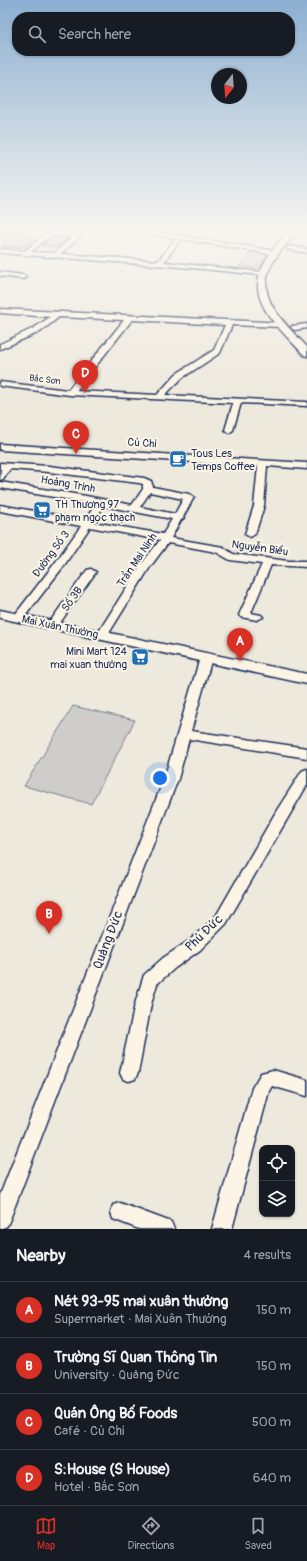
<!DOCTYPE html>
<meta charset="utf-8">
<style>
body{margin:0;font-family:Pangolin,sans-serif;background:#20242c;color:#f1f3f6}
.controls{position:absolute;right:12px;bottom:12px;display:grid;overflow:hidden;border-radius:8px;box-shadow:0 1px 3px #0004}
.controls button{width:36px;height:36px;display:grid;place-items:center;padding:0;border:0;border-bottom:1px solid #363941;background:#171b24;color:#f1f3f6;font:20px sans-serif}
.compass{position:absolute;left:211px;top:68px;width:36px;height:36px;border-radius:50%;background:#171b24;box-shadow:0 1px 3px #0004;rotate:197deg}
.you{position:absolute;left:160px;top:778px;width:14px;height:14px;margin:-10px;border:3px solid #fff;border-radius:50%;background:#1a73e8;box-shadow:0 0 0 6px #1a73e833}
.badge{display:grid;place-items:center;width:26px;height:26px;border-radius:50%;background:#d93025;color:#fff;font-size:13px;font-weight:700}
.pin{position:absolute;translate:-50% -33px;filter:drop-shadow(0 1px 2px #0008)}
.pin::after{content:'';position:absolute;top:21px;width:14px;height:12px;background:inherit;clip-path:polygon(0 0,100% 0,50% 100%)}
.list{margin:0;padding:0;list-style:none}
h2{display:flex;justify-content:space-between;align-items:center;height:52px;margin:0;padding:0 16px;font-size:17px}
h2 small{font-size:13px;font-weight:400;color:#9ea1a6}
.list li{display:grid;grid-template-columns:26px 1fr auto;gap:12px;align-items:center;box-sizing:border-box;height:56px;padding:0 16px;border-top:1px solid #363941}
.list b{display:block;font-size:15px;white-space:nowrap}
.list p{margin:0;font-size:13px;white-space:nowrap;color:#9ea1a6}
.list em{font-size:13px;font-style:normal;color:#9ea1a6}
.icon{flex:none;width:22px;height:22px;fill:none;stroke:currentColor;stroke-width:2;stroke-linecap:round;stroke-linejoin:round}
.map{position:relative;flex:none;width:307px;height:1229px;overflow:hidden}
.search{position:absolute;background:#171b24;box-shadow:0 1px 3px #0004;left:12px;right:12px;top:12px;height:44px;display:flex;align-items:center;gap:10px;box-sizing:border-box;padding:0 14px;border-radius:16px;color:#9ea1a6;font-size:15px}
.sheet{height:276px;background:#171b24}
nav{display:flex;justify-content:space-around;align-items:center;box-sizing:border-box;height:56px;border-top:1px solid #363941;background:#171b24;font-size:11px;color:#9ea1a6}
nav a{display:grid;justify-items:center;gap:2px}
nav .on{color:#d93025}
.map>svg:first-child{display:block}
.green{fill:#cfcdca;stroke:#757e94}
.building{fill:#babbbe;stroke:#1b2f5e}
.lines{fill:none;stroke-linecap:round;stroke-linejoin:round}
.minor-casing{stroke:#1b2f5e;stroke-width:3}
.major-casing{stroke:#1b2f5e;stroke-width:3}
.minor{fill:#fcf5e5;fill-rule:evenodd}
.major{fill:#fcf5e5;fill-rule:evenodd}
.labels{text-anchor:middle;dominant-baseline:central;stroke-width:4;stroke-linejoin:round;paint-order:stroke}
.far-street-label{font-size:9px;fill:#1b2f5e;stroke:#fcf5e5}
.street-label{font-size:11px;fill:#1b2f5e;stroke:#fcf5e5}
.poi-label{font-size:11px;fill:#1b2f5e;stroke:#fcf5e5;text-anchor:start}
.near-street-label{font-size:13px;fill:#1b2f5e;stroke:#fcf5e5}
</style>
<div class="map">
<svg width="307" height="1229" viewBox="0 0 307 1229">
<rect width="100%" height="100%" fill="#eee9dd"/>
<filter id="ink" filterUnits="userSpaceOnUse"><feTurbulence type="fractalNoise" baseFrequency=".025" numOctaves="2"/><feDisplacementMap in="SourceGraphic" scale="8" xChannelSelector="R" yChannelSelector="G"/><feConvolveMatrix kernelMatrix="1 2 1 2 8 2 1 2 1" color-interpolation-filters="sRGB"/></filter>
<g filter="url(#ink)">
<g class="green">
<path d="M252,250L270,253L259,268L239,267Z"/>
<path d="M73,706L135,720L91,804L24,786Z"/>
</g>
<g class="building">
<path d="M0,230H28L26,236H33L31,244L28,247H2L5,237H0Z"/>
<path d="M52,237L68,238L58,247L42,246Z"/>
</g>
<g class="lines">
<defs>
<g id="minor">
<path d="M50,230L76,234L81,230H87L61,254L158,261L176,238L135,232L132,230H145L276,251L279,253L276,255L181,239L164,262L264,272V274L262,275L193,268L0,253V249L25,251ZM51,235L72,237L54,253L31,252Z"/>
<path d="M289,246L307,249V253L287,249V247Z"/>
<path d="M0,272L23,275L26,277L23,279L0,276Z"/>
<path d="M0,309L285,323L286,325L282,327L232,325L220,353L182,378L165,395L307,402V406L241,403L233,430L229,433L225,430L233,403L70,395L0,386V382L68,390L124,320L59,317L40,332L0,349V344L34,328L50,317L0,313ZM132,320L225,325L214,350L176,374L157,395L76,391Z"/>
<path d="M307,324V328L295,330L291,328L292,326Z"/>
<path d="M0,444L307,463V469L267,466L264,506L255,534L250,537L245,534L254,506L258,466L0,450Z"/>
<path d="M0,463L49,466L144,478L151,481L153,487L189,494L194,497L183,517L184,518L181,520L171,538L223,547L233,554L288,561H307V567L271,565L251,613L261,615L263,617L257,620L241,617L239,615L262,564L230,560L216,552L168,543L150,567L106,638H98L96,636L140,566L160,540L90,527L63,567L22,620H14L12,618L14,616L55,563L81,526L0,511V505L85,520L96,504L0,488V482L86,496L132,505L143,489V484L139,483L49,472L10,469L3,479L0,480L1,469H0ZM150,492L183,499L175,514L140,507ZM104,506L172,519L163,534L93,522Z"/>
<path d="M91,569L96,572L57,627H49L47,625L49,623L87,570Z"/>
<path d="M206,654L210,655L212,658L191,731L307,748V758L189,739L178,779L10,1219L7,1226L0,1229V1195L164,779L200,658L202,655Z"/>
<path d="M307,769V785L226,924L200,950L175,968L157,984L151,1004L138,1073L135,1079L129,1081L123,1079L120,1073L135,1004L144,975L163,958L190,940L216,916L277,810L302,771Z"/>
<path d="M273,1070L307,1080V1096L272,1086L269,1091L232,1229H212L252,1088L261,1073Z"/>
<path d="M120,1203L171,1222L174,1229H139L113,1219L111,1212L113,1205Z"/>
</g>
<g id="major">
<path d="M289,230H297C288,243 276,254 270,268C255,300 288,326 307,347V356L304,355C284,332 247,304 261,270C267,255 279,242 289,230Z"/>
<path d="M0,610L307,674V684L0,618Z"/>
</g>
</defs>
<use href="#minor" class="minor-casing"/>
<use href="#major" class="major-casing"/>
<use href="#minor" class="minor"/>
<use href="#major" class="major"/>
</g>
</g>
<linearGradient id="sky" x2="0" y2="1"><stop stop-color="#8cafd1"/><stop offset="0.57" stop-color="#f7f5f0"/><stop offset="1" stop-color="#f7f5f0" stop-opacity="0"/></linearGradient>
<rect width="307" height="402" fill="url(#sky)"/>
<defs>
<symbol id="cafe-square" viewBox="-11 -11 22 22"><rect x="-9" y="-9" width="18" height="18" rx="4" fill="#1f6fb2" stroke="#fcf5e5"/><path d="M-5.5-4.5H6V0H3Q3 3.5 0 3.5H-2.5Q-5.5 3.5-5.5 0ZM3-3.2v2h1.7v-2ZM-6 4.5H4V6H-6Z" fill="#fff"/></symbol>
<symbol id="supermarket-square" viewBox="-11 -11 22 22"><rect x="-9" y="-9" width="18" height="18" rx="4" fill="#1f6fb2" stroke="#fcf5e5"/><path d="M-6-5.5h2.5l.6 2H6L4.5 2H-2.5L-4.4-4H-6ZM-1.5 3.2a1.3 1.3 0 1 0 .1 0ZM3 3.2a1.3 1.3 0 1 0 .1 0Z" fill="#fff"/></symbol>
</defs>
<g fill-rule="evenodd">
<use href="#cafe-square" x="168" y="449" width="20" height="20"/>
<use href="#supermarket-square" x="32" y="500" width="20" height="20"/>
<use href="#supermarket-square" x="130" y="647" width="20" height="20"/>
</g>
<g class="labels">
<g class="far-street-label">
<text transform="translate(45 380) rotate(7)">Bắc Sơn</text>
</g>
<g class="street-label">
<text transform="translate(142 443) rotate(4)">Củ Chi</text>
<text transform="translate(68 484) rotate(10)">Hoàng Trinh</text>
<text transform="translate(260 548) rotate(8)">Nguyễn Biểu</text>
<text transform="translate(51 554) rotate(-54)">Đường Số 3</text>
<text transform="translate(137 560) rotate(-56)">Trần Mai Ninh</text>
<text transform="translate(72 599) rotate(-55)">Số 3B</text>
<text transform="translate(60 627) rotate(12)">Mai Xuân Thưởng</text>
</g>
<g class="poi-label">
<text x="191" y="453">Tous Les<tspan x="191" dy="13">Temps Coffee</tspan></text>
<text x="55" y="504">TH Thương 97<tspan x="55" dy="13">phạm ngọc thạch</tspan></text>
<text x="127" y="651" text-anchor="end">Mini Mart 124<tspan x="127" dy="13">mai xuan thưởng</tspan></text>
</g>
<g class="near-street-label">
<text transform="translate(204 933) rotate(-44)">Phú Đức</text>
<text transform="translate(108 940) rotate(-69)">Quảng Đức</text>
</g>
</g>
</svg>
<div class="controls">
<button><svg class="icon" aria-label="locate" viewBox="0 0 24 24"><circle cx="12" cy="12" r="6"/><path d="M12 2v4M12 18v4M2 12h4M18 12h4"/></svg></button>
<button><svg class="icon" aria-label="layers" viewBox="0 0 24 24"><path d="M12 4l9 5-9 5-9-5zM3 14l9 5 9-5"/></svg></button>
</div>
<svg class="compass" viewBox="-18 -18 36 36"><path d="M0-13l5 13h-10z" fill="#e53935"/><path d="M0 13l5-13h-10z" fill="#9ea1a6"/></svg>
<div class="you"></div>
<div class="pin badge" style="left:240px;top:661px">A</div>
<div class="pin badge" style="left:49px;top:934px">B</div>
<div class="pin badge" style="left:76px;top:454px">C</div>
<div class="pin badge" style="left:85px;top:393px">D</div>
<div class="search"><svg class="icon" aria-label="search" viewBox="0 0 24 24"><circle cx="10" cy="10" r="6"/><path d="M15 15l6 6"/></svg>Search here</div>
</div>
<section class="sheet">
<h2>Nearby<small>4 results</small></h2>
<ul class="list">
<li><span class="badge">A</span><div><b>Nét 93-95 mai xuân thưởng</b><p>Supermarket · Mai Xuân Thưởng</p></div><em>150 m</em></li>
<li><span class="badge">B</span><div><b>Trường Sĩ Quan Thông Tin</b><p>University · Quảng Đức</p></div><em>150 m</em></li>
<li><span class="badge">C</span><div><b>Quán Ông Bố Foods</b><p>Café · Củ Chi</p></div><em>500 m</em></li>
<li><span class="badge">D</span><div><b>S:House (S House)</b><p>Hotel · Bắc Sơn</p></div><em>640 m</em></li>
</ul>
</section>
<nav>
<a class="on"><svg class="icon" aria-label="map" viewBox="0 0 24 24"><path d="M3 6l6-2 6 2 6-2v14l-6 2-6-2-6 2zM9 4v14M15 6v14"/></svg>Map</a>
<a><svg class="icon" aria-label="directions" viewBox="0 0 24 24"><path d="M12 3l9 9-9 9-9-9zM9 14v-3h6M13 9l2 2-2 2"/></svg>Directions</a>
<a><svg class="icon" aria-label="saved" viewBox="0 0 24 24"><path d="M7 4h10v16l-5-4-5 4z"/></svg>Saved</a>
</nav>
